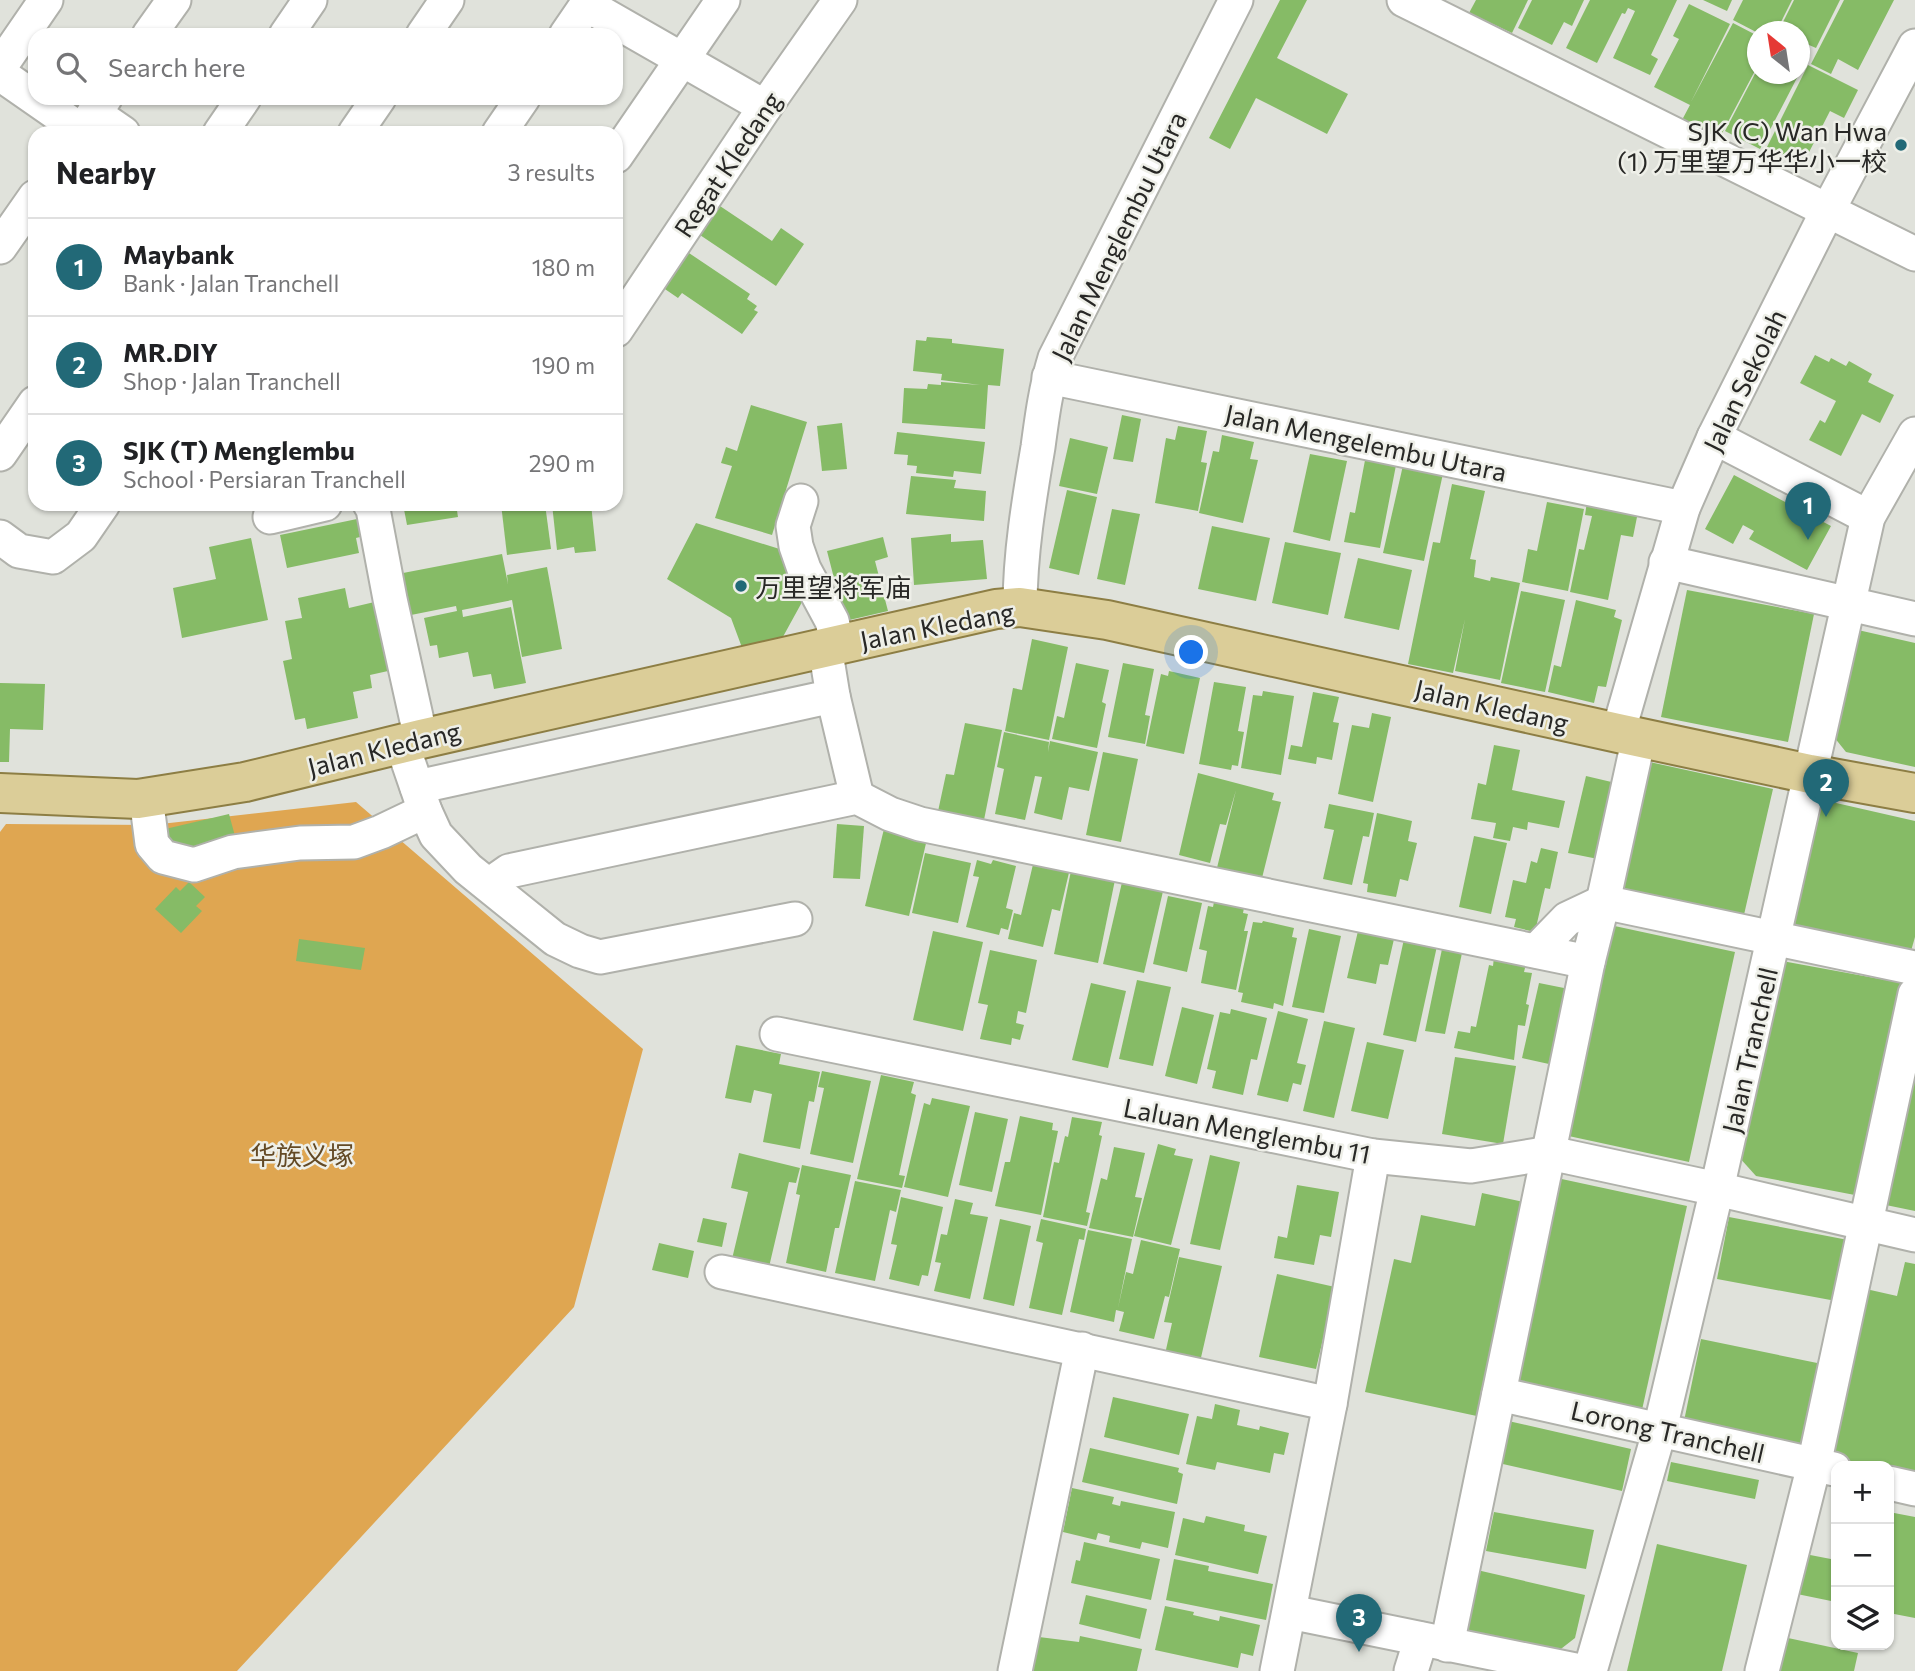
<!DOCTYPE html>
<meta charset="utf-8">
<style>
body{margin:0;font-family:Commissioner,"Noto Sans SC",sans-serif;background:#f2f2f2;color:#202124}
.controls{position:absolute;right:21px;bottom:21px;display:grid;overflow:hidden;border-radius:14px;box-shadow:0 2px 5px #0004}
.controls button{width:63px;height:63px;display:grid;place-items:center;padding:0;border:0;border-bottom:2px solid #e0e0e0;background:#fff;color:#202124;font:35px sans-serif}
.compass{position:absolute;left:1747px;top:21px;width:63px;height:63px;border-radius:50%;background:#fff;box-shadow:0 2px 5px #0004;rotate:330deg}
.you{position:absolute;left:1192px;top:653px;width:24px;height:24px;margin:-18px;border:5px solid #fff;border-radius:50%;background:#1a73e8;box-shadow:0 0 0 10px #1a73e833}
.badge{display:grid;place-items:center;width:46px;height:46px;border-radius:50%;background:#226977;color:#fff;font-size:23px;font-weight:700}
.pin{position:absolute;translate:-50% -58px;filter:drop-shadow(0 2px 4px #0008)}
.pin::after{content:'';position:absolute;top:37px;width:24px;height:21px;background:inherit;clip-path:polygon(0 0,100% 0,50% 100%)}
.list{margin:0;padding:0;list-style:none}
h2{display:flex;justify-content:space-between;align-items:center;height:91px;margin:0;padding:0 28px;font-size:30px}
h2 small{font-size:23px;font-weight:400;color:#757577}
.list li{display:grid;grid-template-columns:46px 1fr auto;gap:21px;align-items:center;box-sizing:border-box;height:98px;padding:0 28px;border-top:2px solid #e0e0e0}
.list b{display:block;font-size:26px;white-space:nowrap}
.list p{margin:0;font-size:23px;white-space:nowrap;color:#757577}
.list em{font-size:23px;font-style:normal;color:#757577}
.icon{flex:none;width:38px;height:38px;fill:none;stroke:currentColor;stroke-width:2;stroke-linecap:round;stroke-linejoin:round}
.map{position:relative;flex:none;width:1915px;height:1671px;overflow:hidden}
.search{position:absolute;background:#fff;box-shadow:0 2px 5px #0004;left:28px;top:28px;width:595px;height:77px;display:flex;align-items:center;gap:18px;box-sizing:border-box;padding:0 24px;border-radius:21px;color:#757577;font-size:26px}
.panel{position:absolute;background:#fff;box-shadow:0 2px 5px #0004;left:28px;top:126px;width:595px;height:385px;border-radius:21px}
.map>svg:first-child{display:block}
.green{fill:#dfa651}
.building{fill:#86bb66}
.lines{fill:none;stroke-linecap:round;stroke-linejoin:round}
.minor-casing{stroke:#b0b1ab;stroke-width:37}
.major-casing{stroke:#8d7e44;stroke-width:42}
.minor{stroke:#fff;stroke-width:33}
.major{stroke:#dbcd98;stroke-width:38}
.poi-dot{fill:#226977;stroke:#eeefe8;stroke-width:2.5}
.labels{text-anchor:middle;dominant-baseline:central;stroke-width:5;stroke-linejoin:round;paint-order:stroke}
.poi-label{font-size:26px;fill:#282826;stroke:#eeefe8;text-anchor:end}
.street-label{font-size:26px;fill:#282826;stroke:#eeefe8}
.park-label{font-size:26px;fill:#644a25;stroke:#eeefe8}
</style>
<div class="map">
<svg width="1915" height="1671" viewBox="0 0 1915 1671">
<rect width="100%" height="100%" fill="#e0e2db"/>
<path class="green" d="M356,802L643,1049L574,1307L237,1671H0V832L6,824L152,825Z"/>
<g class="building">
<path d="M1280,0H1307L1277,58L1348,94L1327,134L1256,98L1230,149L1209,138Z"/>
<path d="M1476,0H1528L1512,33L1469,13Z"/>
<path d="M1532,0H1584L1572,26L1564,22L1552,45L1518,28Z"/>
<path d="M1590,0H1677L1651,55L1658,59L1650,75L1613,58L1635,11L1628,8L1625,14L1622,13L1597,63L1566,48Z"/>
<path d="M1703,0H1732L1727,11Z"/>
<path d="M1743,0H1792L1776,32L1758,33L1733,20Z"/>
<path d="M1794,0H1840L1816,48L1802,42L1800,47V32H1778Z"/>
<path d="M1844,0H1894L1858,70L1838,59L1831,74L1811,64Z"/>
<path d="M1689,4L1730,24L1691,102L1733,23L1758,36V65L1719,139L1682,120L1690,105L1654,87L1679,39L1673,36Z"/>
<path d="M1808,65L1858,90L1844,118L1830,111L1803,164L1767,147Z"/>
<path d="M1758,68V74H1799L1760,149L1725,131Z"/>
<path d="M717,204L772,241L781,228L804,244L776,286L697,233Z"/>
<path d="M683,249L750,294L747,299L757,306L754,310L758,312L742,334L682,293L678,298L659,285Z"/>
<path d="M927,337L952,339V343L1004,349L1000,386L988,385L985,429L902,423L904,388L927,389L928,384L941,385V382L980,385L941,380L942,374L913,371L916,340L926,341Z"/>
<path d="M1815,355L1829,362L1831,358L1846,366L1849,361L1872,374L1868,382L1894,395L1880,423L1862,414L1841,456L1809,440L1820,420L1825,423L1836,401L1800,383Z"/>
<path d="M751,405L807,422L772,535L715,518L732,466L721,463L726,447L737,451Z"/>
<path d="M1122,415L1141,419L1133,462L1113,459Z"/>
<path d="M842,423L847,469L822,471L817,426Z"/>
<path d="M1178,426L1207,431L1201,462L1207,463L1198,511L1155,503L1166,438L1175,440Z"/>
<path d="M897,432L985,442L981,474L954,471L953,477L916,473L917,466L907,465L908,455L894,454Z"/>
<path d="M1222,435L1254,442L1250,459L1258,460L1243,523L1199,513L1213,451L1219,452Z"/>
<path d="M1070,438L1108,447L1097,494L1059,486Z"/>
<path d="M1310,454L1347,461L1330,541L1293,532Z"/>
<path d="M1366,455L1397,460L1380,548L1344,542L1350,512L1355,513Z"/>
<path d="M1404,461L1444,469L1424,561L1383,553Z"/>
<path d="M1734,475L1831,526L1807,570L1749,539L1754,531L1743,525L1733,544L1705,529Z"/>
<path d="M911,476L956,480L954,488L986,491L984,521L906,514Z"/>
<path d="M1452,484L1485,491L1470,559L1476,560L1474,577L1490,581L1491,577L1520,583L1500,680L1455,671L1465,619L1453,673L1408,664L1433,542L1440,543Z"/>
<path d="M1067,490L1097,497L1079,575L1049,568Z"/>
<path d="M1547,502L1584,509L1568,591L1522,582L1528,549L1537,551Z"/>
<path d="M1587,502L1638,512L1633,537L1621,535L1608,600L1570,592L1579,549L1584,550L1592,516L1585,515Z"/>
<path d="M403,504H456L458,517L407,525Z"/>
<path d="M501,504H545L551,549L507,555Z"/>
<path d="M552,504H591L596,551L575,553L574,547L557,550Z"/>
<path d="M1112,509L1140,514L1125,585L1097,579Z"/>
<path d="M357,519L360,537L356,538L359,553L287,568L280,535Z"/>
<path d="M696,523L786,551L807,593L779,644L744,653L731,618L667,579Z"/>
<path d="M1212,526L1270,538L1256,601L1198,589Z"/>
<path d="M951,534V542L983,540L987,579L914,585L911,538Z"/>
<path d="M883,537L888,557L875,561L888,611L845,621L827,551Z"/>
<path d="M251,538L268,620L182,638L173,588L216,579L209,547Z"/>
<path d="M1285,542L1341,553L1328,615L1272,603Z"/>
<path d="M502,554L508,584L507,575L547,567L562,649L522,657L512,600L462,610L463,617L511,607L526,683L494,689L491,674L473,677L468,652L439,658L437,645L430,646L424,618L457,611L456,606L411,615L403,573Z"/>
<path d="M1358,558L1412,570L1399,630L1344,618Z"/>
<path d="M345,588L349,608L383,600L397,669L370,675L372,688L353,692L358,718L307,729L305,718L295,720L283,661L292,659L285,621L302,618L298,598Z"/>
<path d="M1687,590L1814,614L1788,742L1661,717Z"/>
<path d="M1521,591L1565,600L1545,692L1501,683Z"/>
<path d="M1576,600L1616,610L1614,617L1622,620L1606,687L1598,686L1594,703L1548,692L1554,665L1561,667Z"/>
<path d="M1858,630L1915,643V767L1846,752L1834,737Z"/>
<path d="M1032,639L1068,647L1049,740L1005,731L1013,688L1022,690Z"/>
<path d="M1076,663L1109,670L1102,702L1106,704L1097,748L1052,739L1057,716L1064,718Z"/>
<path d="M1123,663L1154,669L1145,715L1150,716L1145,744L1108,737Z"/>
<path d="M1169,671L1200,678L1184,754L1146,746L1161,674L1168,676Z"/>
<path d="M1214,682L1246,687L1238,731L1244,732L1238,766L1232,765L1231,770L1199,764Z"/>
<path d="M0,683L45,684L43,730L10,729L9,762H0Z"/>
<path d="M1263,691L1294,696L1281,775L1241,768L1253,695L1262,696Z"/>
<path d="M1313,692L1339,697L1333,722L1339,723L1332,760L1317,757L1316,764L1288,759L1291,745L1302,747Z"/>
<path d="M1372,713L1391,717L1373,802L1338,794L1352,725L1369,728Z"/>
<path d="M965,723L1002,730L983,825L937,816L946,774L954,775Z"/>
<path d="M1004,732L1049,742L1048,752L1050,741L1098,752L1089,791L1069,787L1062,820L1034,813L1042,777L1035,776L1025,820L995,814L1004,769L997,767Z"/>
<path d="M1494,745L1520,750L1512,790L1565,801L1559,828L1528,822L1527,830L1513,827L1510,841L1493,838L1496,823L1471,819L1478,783L1486,785Z"/>
<path d="M1103,752L1138,759L1121,842L1086,835Z"/>
<path d="M1645,761L1773,789L1743,919L1616,891Z"/>
<path d="M1198,773L1274,793L1272,800L1281,802L1260,886L1215,876L1236,790L1226,825L1220,824L1210,863L1179,855Z"/>
<path d="M1586,776L1620,784L1603,860L1568,853Z"/>
<path d="M1823,800L1915,821V937L1911,951L1793,924Z"/>
<path d="M1329,804L1374,813L1369,837L1363,836L1352,885L1323,879L1334,830L1324,828Z"/>
<path d="M1377,813L1412,821L1408,841L1417,843L1408,881L1400,879L1396,897L1367,892L1368,884L1363,883Z"/>
<path d="M229,814L235,836L212,841L214,849L166,851L161,830Z"/>
<path d="M837,824L864,826L860,879L833,878Z"/>
<path d="M884,829L927,839L909,916L865,906Z"/>
<path d="M1474,836L1507,843L1491,914L1459,907Z"/>
<path d="M1541,848L1558,852L1550,889L1545,888L1535,932L1514,927L1516,919L1505,917L1513,880L1526,883L1531,861L1537,863Z"/>
<path d="M925,853L971,863L958,923L912,913Z"/>
<path d="M1035,856L1071,864L1060,911L1052,909L1043,947L1008,939L1014,913L1021,915Z"/>
<path d="M977,860L991,864L993,860L1016,866L1006,908L1013,910L1008,930L1001,928L999,935L966,927L979,877L973,876Z"/>
<path d="M1072,866L1116,875L1098,963L1054,954Z"/>
<path d="M1123,878L1164,887L1144,973L1103,964Z"/>
<path d="M189,882L205,897L196,906L202,911L181,933L155,909L176,887L180,891Z"/>
<path d="M1168,896L1202,903L1187,972L1153,964Z"/>
<path d="M1215,897L1245,903L1243,913L1248,914L1244,931H1248L1236,990L1201,983L1207,951L1199,949L1208,906L1213,907Z"/>
<path d="M1263,921L1294,928L1292,937L1297,938L1283,1006L1274,1003L1273,1009L1241,1002L1243,993L1238,992L1253,922L1262,923Z"/>
<path d="M1610,925L1735,952L1689,1162L1564,1135Z"/>
<path d="M1309,929L1341,936L1324,1013L1292,1007Z"/>
<path d="M933,931L983,942L963,1031L913,1020Z"/>
<path d="M1358,931L1394,939L1388,965L1380,964L1376,984L1347,978Z"/>
<path d="M299,939L365,948L361,970L296,961Z"/>
<path d="M1404,939L1437,946L1416,1042L1383,1035Z"/>
<path d="M1442,949L1462,953L1445,1034L1425,1031Z"/>
<path d="M990,950L1037,960L1026,1013L1018,1011L1016,1023L1024,1025L1020,1040L1012,1038L1011,1045L980,1039L988,1005L978,1003Z"/>
<path d="M1494,957L1526,964L1524,972L1532,973L1526,1004L1529,1005L1525,1026L1518,1025L1514,1060L1454,1048L1458,1031L1470,1033L1471,1026L1476,1027L1489,965L1493,966Z"/>
<path d="M1777,960L1902,983L1860,1196L1756,1176L1738,1156Z"/>
<path d="M1137,980L1171,987L1153,1066L1119,1059Z"/>
<path d="M1091,983L1126,991L1108,1068L1072,1060Z"/>
<path d="M1539,983L1574,990L1558,1066L1522,1058Z"/>
<path d="M1182,1007L1214,1015L1197,1084L1165,1076Z"/>
<path d="M1231,1009L1267,1018L1257,1060L1251,1059L1243,1095L1212,1088L1216,1071L1207,1069L1220,1012L1230,1014Z"/>
<path d="M1278,1011L1308,1019L1297,1063L1306,1065L1301,1085L1293,1083L1288,1102L1257,1095Z"/>
<path d="M1324,1021L1355,1028L1334,1118L1303,1111Z"/>
<path d="M1367,1042L1404,1050L1388,1119L1351,1111Z"/>
<path d="M736,1045L781,1054L779,1064L820,1072L814,1102L809,1101L800,1149L763,1142L772,1094L754,1090L751,1103L725,1098Z"/>
<path d="M1915,1051V1211L1881,1204Z"/>
<path d="M1455,1057L1516,1066L1503,1144L1442,1134Z"/>
<path d="M822,1071L871,1081L853,1163L810,1154L824,1088L818,1087Z"/>
<path d="M881,1075L914,1082L911,1093L916,1095L899,1175L905,1176L902,1188L857,1179Z"/>
<path d="M932,1098L970,1106L948,1197L904,1187L924,1103L930,1105Z"/>
<path d="M975,1112L1008,1119L992,1192L959,1185Z"/>
<path d="M1020,1116L1053,1123L1052,1130L1058,1131L1041,1215L995,1206L1005,1162H1010Z"/>
<path d="M1072,1117L1102,1122L1099,1135L1102,1136L1086,1212L1090,1213L1087,1226L1043,1217L1054,1162L1059,1163L1065,1136L1068,1137Z"/>
<path d="M1158,1144L1176,1149L1174,1155L1193,1159L1171,1245L1134,1236Z"/>
<path d="M1114,1147L1145,1153L1135,1197L1142,1198L1133,1237L1089,1228L1101,1178L1107,1180Z"/>
<path d="M739,1153L800,1168L796,1183L789,1182L769,1267L732,1259L748,1192L731,1188Z"/>
<path d="M1210,1155L1240,1162L1220,1250L1190,1244Z"/>
<path d="M802,1165L851,1175L839,1228H835L826,1272L786,1263L800,1195L796,1194Z"/>
<path d="M1557,1178L1687,1206L1642,1410L1512,1382Z"/>
<path d="M855,1181L901,1190L896,1212L890,1210L875,1281L835,1273Z"/>
<path d="M1297,1185L1339,1192L1331,1237L1320,1235L1314,1265L1274,1258L1278,1236L1287,1238Z"/>
<path d="M1482,1193L1533,1204L1486,1418L1365,1392L1394,1259L1411,1263L1421,1215L1475,1226Z"/>
<path d="M901,1197L943,1207L928,1276L922,1275L919,1286L889,1279L897,1245L891,1244Z"/>
<path d="M955,1199L973,1203L970,1214L988,1217L970,1299L934,1291L941,1263L935,1262L941,1234L947,1235Z"/>
<path d="M1729,1217L1848,1240L1836,1301L1717,1279Z"/>
<path d="M703,1218L727,1223L722,1247L697,1242Z"/>
<path d="M1000,1219L1031,1226L1014,1306L983,1299Z"/>
<path d="M1041,1219L1086,1229L1084,1240L1079,1239L1062,1315L1029,1308L1043,1243L1036,1241Z"/>
<path d="M1088,1230L1132,1239L1118,1308L1126,1272L1133,1274L1141,1240L1180,1249L1169,1297L1165,1296L1154,1339L1119,1331L1124,1312L1116,1310L1114,1322L1070,1312Z"/>
<path d="M659,1243L694,1251L688,1278L652,1270Z"/>
<path d="M1179,1257L1222,1266L1200,1362L1165,1354L1172,1323L1164,1322Z"/>
<path d="M1905,1262L1915,1264V1476L1889,1470V1466H1871L1829,1457L1866,1289L1897,1296Z"/>
<path d="M1277,1274L1335,1287L1316,1369L1259,1357Z"/>
<path d="M1701,1339L1827,1365L1810,1447L1684,1421Z"/>
<path d="M1113,1397L1189,1414L1179,1455L1104,1437Z"/>
<path d="M1215,1404L1240,1410L1237,1425L1259,1430L1260,1426L1289,1433L1284,1455L1274,1453L1270,1473L1217,1462L1215,1470L1186,1464L1197,1416L1212,1419Z"/>
<path d="M1504,1420L1631,1449L1622,1491L1494,1462Z"/>
<path d="M1090,1448L1179,1468L1178,1472L1183,1474L1177,1504L1082,1482Z"/>
<path d="M1671,1462L1759,1480L1755,1499L1667,1481Z"/>
<path d="M1072,1488L1114,1497L1112,1504L1120,1506L1121,1501L1175,1512L1168,1548L1142,1542L1140,1549L1109,1542L1110,1536L1098,1533L1096,1540L1063,1532Z"/>
<path d="M1494,1512L1594,1530L1586,1569L1486,1551Z"/>
<path d="M1889,1512L1915,1517V1618L1889,1613Z"/>
<path d="M1206,1516L1245,1525L1244,1531L1267,1536L1258,1574L1175,1555L1183,1518L1204,1523Z"/>
<path d="M1084,1542L1160,1559L1151,1600L1071,1583L1076,1560L1080,1561Z"/>
<path d="M1657,1544L1747,1565L1722,1671H1627Z"/>
<path d="M1805,1554L1836,1560V1602L1797,1594Z"/>
<path d="M1174,1559L1209,1566L1208,1571L1273,1584L1266,1620L1166,1600Z"/>
<path d="M1477,1570L1585,1595L1575,1638L1557,1652L1463,1630Z"/>
<path d="M1086,1595L1147,1609L1140,1639L1079,1624Z"/>
<path d="M1165,1606L1194,1612L1193,1615L1219,1621L1220,1616L1260,1625L1253,1656L1241,1653L1238,1668L1155,1650Z"/>
<path d="M1080,1636L1142,1649L1137,1671H1031L1039,1637L1079,1642Z"/>
<path d="M1788,1638L1858,1653L1854,1671H1780Z"/>
</g>
<g class="lines">
<defs>
<g id="minor">
<path d="M1404,0L1915,254"/>
<path d="M587,5L765,107"/>
<path d="M149,35L174,0"/>
<path d="M286,35L310,0"/>
<path d="M423,35L447,0"/>
<path d="M566,35L590,0"/>
<path d="M0,67L46,0"/>
<path d="M0,74L82,131"/>
<path d="M94,113L123,133"/>
<path d="M80,133L105,98"/>
<path d="M220,133L244,98"/>
<path d="M355,133L379,98"/>
<path d="M499,133L523,98"/>
<path d="M616,156L723,0"/>
<path d="M0,247L35,197"/>
<path d="M616,330L765,107L840,0"/>
<path d="M1049,377L1683,508"/>
<path d="M1714,437L1868,517"/>
<path d="M0,454L35,403"/>
<path d="M801,501L793,526L796,546L804,569L832,621L838,645"/>
<path d="M370,504L373,509L390,599L421,739"/>
<path d="M270,517L325,504"/>
<path d="M0,537L19,551L53,557L81,536L103,504"/>
<path d="M1666,562L1915,619"/>
<path d="M1020,607C1020,554 1029,500 1038,447C1042,417 1046,387 1055,358L1236,0"/>
<path d="M833,696L857,797"/>
<path d="M1618,733L1683,508L1714,437L1827,212L1915,46"/>
<path d="M402,744L425,811L436,835L468,869L555,939L580,951L600,957L795,919"/>
<path d="M417,787L833,696L825,647"/>
<path d="M146,797L152,844L163,857L194,865L233,852L300,843L354,842L381,832L425,811"/>
<path d="M489,885L509,871L857,797L890,814L920,824L1588,962"/>
<path d="M1536,951L1567,919L1603,902L1915,968"/>
<path d="M777,1034L1373,1156L1471,1166L1550,1153L1717,1189L1915,1235"/>
<path d="M722,1272L1330,1404"/>
<path d="M1499,1394L1834,1469"/>
<path d="M1889,1483L1915,1489"/>
<path d="M1290,1612L1580,1671"/>
<path d="M1447,1645L1588,962L1603,902L1639,737"/>
<path d="M1015,1671L1082,1349"/>
<path d="M1277,1671L1330,1404L1373,1156"/>
<path d="M1411,1671L1421,1639"/>
<path d="M1590,1671L1660,1429L1717,1189L1868,517L1915,434"/>
<path d="M1762,1671L1814,1465L1915,994"/>
</g>
<path id="major" d="M0,793L138,799L245,782L421,739L996,609L1020,607L1107,620L1618,733L1810,774L1915,793"/>
</defs>
<use href="#minor" class="minor-casing"/>
<use href="#major" class="major-casing"/>
<use href="#minor" class="minor"/>
<use href="#major" class="major"/>
</g>
<g class="poi-dot">
<circle cx="1901" cy="145" r="7"/>
<circle cx="741" cy="586" r="7"/>
</g>
<g class="labels">
<g class="poi-label">
<text x="1887" y="130">SJK (C) Wan Hwa<tspan x="1887" dy="30">(1) 万里望万华华小一校</tspan></text>
<text x="755" y="586" text-anchor="start">万里望将军庙</text>
</g>
<g class="street-label">
<text transform="translate(727 164) rotate(-56)">Regat Kledang</text>
<text transform="translate(1118 236) rotate(-64)">Jalan Menglembu Utara</text>
<text transform="translate(1744 380) rotate(-64)">Jalan Sekolah</text>
<text transform="translate(1366 442) rotate(12)">Jalan Mengelembu Utara</text>
<text transform="translate(937 625) rotate(-11)">Jalan Kledang</text>
<text transform="translate(1492 705) rotate(13)">Jalan Kledang</text>
<text transform="translate(384 748) rotate(-14)">Jalan Kledang</text>
<text transform="translate(1749 1050) rotate(-77)">Jalan Tranchell</text>
<text transform="translate(1247 1130) rotate(11)">Laluan Menglembu 11</text>
<text transform="translate(1668 1431) rotate(13)">Lorong Tranchell</text>
</g>
<g class="park-label">
<text x="302" y="1154">华族义塚</text>
</g>
</g>
</svg>
<div class="controls">
<button>+</button>
<button>−</button>
<button><svg class="icon" aria-label="layers" viewBox="0 0 24 24"><path d="M12 4l9 5-9 5-9-5zM3 14l9 5 9-5"/></svg></button>
</div>
<svg class="compass" viewBox="-18 -18 36 36"><path d="M0-13l5 13h-10z" fill="#e53935"/><path d="M0 13l5-13h-10z" fill="#757577"/></svg>
<div class="you"></div>
<div class="pin badge" style="left:1808px;top:540px">1</div>
<div class="pin badge" style="left:1826px;top:817px">2</div>
<div class="pin badge" style="left:1359px;top:1652px">3</div>
<div class="search"><svg class="icon" aria-label="search" viewBox="0 0 24 24"><circle cx="10" cy="10" r="6"/><path d="M15 15l6 6"/></svg>Search here</div>
<section class="panel">
<h2>Nearby<small>3 results</small></h2>
<ul class="list">
<li><span class="badge">1</span><div><b>Maybank</b><p>Bank · Jalan Tranchell</p></div><em>180 m</em></li>
<li><span class="badge">2</span><div><b>MR.DIY</b><p>Shop · Jalan Tranchell</p></div><em>190 m</em></li>
<li><span class="badge">3</span><div><b>SJK (T) Menglembu</b><p>School · Persiaran Tranchell</p></div><em>290 m</em></li>
</ul>
</section>
</div>
